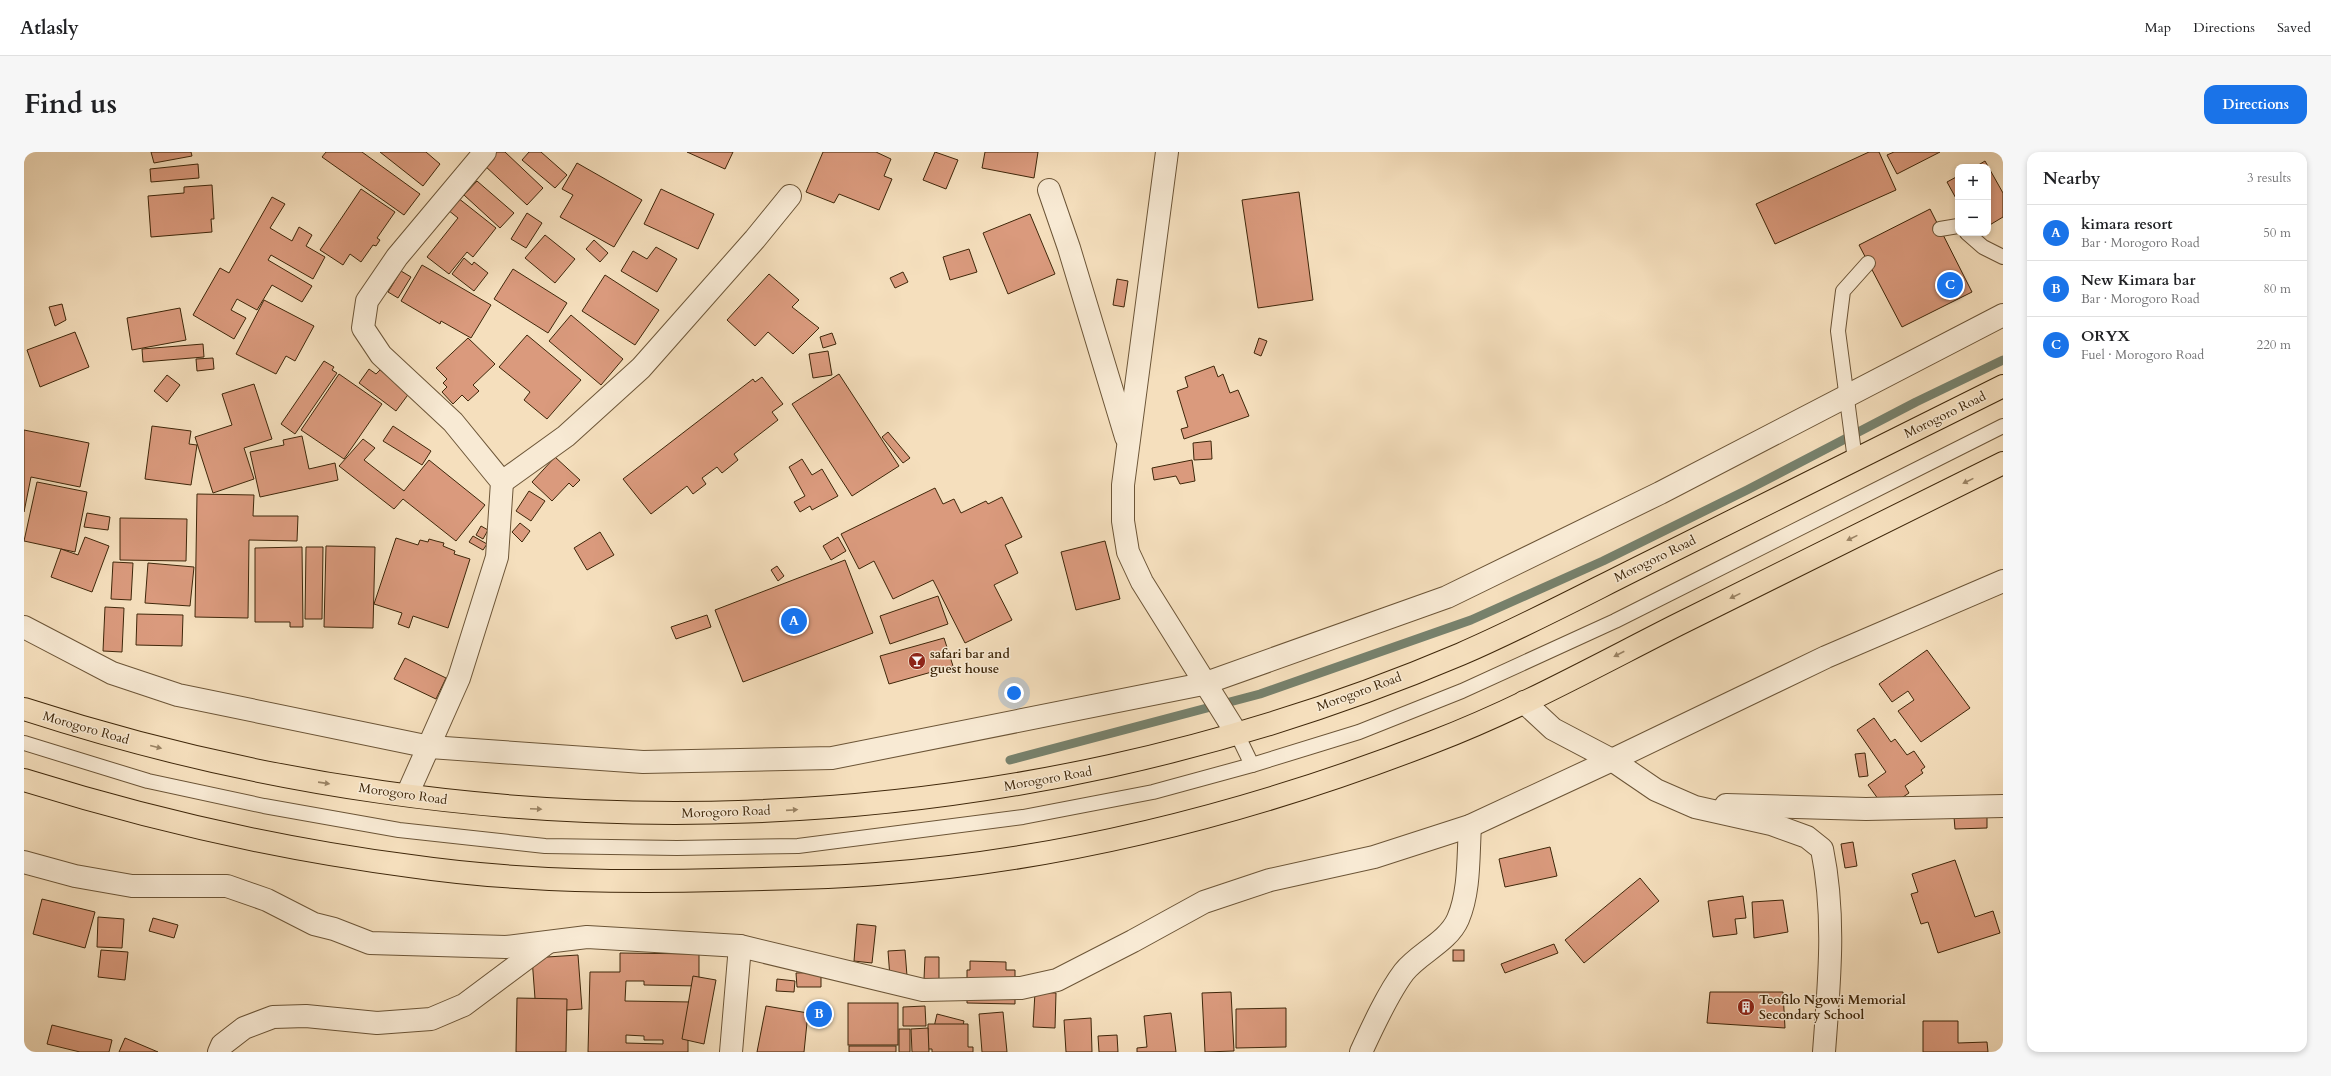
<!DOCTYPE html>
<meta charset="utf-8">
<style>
body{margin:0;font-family:Cardo,serif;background:#f6f6f6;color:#202124}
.controls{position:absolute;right:12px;top:12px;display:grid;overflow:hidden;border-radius:8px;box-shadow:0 2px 6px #0003}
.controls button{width:36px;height:36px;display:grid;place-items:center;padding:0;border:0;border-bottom:1px solid #e0e0e0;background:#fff;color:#202124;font:20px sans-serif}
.you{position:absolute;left:990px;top:541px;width:14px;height:14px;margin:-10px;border:3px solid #fff;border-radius:50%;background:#1a73e8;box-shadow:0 0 0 6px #1a73e833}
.badge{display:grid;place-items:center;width:26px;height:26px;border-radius:50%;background:#1a73e8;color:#fff;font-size:13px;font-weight:700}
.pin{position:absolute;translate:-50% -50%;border:2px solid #fff;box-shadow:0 1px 4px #0006}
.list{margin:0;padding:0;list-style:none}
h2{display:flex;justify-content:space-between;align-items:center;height:52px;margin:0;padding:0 16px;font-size:17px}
h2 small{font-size:13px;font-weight:400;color:#757577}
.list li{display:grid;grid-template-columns:26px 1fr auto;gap:12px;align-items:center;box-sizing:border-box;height:56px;padding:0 16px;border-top:1px solid #e0e0e0}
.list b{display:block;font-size:15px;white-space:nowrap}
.list p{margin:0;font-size:13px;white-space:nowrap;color:#757577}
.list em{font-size:13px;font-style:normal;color:#757577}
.map{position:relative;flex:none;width:1979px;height:900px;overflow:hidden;border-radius:12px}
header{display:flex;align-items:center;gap:24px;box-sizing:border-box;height:56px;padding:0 20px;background:#fff;border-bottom:1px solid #e0e0e0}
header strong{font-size:19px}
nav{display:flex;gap:22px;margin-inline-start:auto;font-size:14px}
.intro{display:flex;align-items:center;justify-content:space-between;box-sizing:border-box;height:96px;padding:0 24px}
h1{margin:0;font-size:28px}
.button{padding:10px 18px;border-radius:12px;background:#1a73e8;color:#fff;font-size:14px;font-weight:700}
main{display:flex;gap:24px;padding:0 24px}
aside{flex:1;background:#fff;border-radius:12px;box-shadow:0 2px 6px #0003}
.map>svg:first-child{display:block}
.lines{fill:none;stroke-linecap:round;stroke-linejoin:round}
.stream{stroke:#77816c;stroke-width:9}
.building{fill:#da9a7d;stroke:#3f270a;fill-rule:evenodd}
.lane-casing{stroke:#6c5537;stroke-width:16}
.street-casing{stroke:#6c5537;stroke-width:24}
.highway-casing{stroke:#3f270a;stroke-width:24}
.lane{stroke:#f8ead4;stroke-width:14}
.street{stroke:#f8ead4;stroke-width:22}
.highway{stroke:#f5dfbd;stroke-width:22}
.oneway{fill:#9a8364}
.labels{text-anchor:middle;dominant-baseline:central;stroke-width:3;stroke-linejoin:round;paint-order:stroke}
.street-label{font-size:13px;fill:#3f270a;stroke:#f8ead4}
.poi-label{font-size:13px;font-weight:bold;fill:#3f270a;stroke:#f8ead4;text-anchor:start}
</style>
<header>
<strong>Atlasly</strong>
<nav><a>Map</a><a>Directions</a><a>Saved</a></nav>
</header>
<div class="intro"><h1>Find us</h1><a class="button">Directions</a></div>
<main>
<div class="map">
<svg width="1979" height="900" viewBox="0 0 1979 900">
<rect width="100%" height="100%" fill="#f5dfbd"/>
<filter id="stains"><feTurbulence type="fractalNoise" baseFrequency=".005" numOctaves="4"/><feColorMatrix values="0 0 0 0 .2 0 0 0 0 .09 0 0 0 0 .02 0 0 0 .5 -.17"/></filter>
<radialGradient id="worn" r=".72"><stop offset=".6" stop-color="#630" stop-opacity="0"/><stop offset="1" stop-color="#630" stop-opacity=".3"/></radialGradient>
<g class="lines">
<path class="stream" d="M986,608L1236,542L1447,468L1579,409L1723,338L1892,250L1979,208"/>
</g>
<g class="building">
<path d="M127,0H167L168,4L130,11Z"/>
<path d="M302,0H338L396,42L380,63L298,5Z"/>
<path d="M356,0H402L416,12L399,34Z"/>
<path d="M473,0H481L519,36L503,53L460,13Z"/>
<path d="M505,0H517L543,23L531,36L498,8Z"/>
<path d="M663,0H709L701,17Z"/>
<path d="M799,0H852L867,7L860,24L868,27L855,58L815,42L810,51L782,40Z"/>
<path d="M911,0L934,8L922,37L899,28Z"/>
<path d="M961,0H1014L1010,26L958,16Z"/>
<path d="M1845,0H1855L1872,38L1751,92L1732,52Z"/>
<path d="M1870,0H1916L1873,22L1863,3Z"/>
<path d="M1961,9L1979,41V65L1964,74V15H1951Z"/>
<path d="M553,11L618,48L590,95L536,65L549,43L538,37Z"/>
<path d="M174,12L175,26L127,30L126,17Z"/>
<path d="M1934,24V50L1923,30Z"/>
<path d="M453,29L490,61L476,76L440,43Z"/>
<path d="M188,33L190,67H187L188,80L127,85L124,44L160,41V35Z"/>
<path d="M337,37L371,60L353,86L356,88L352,94L349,93L337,110L326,102L319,113L296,98Z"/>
<path d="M637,37L690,62L674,97L620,72Z"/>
<path d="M1275,40L1289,148L1234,156L1218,48Z"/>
<path d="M429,42L472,76L449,105L443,100L425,122L403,105L434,66L419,54Z"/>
<path d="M248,45L261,52L246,76L268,89L275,75L288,83L282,94L301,105L289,127L247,103L244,108L288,134L278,150L248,133L233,158L213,147L207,158L222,166L210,187L169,163L196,116L205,121Z"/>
<path d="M1906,57L1948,140L1878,175L1835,93Z"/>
<path d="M503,61L518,71L502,96L487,87Z"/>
<path d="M1006,62L1031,122L984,142L959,81Z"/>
<path d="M521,83L551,107L531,131L501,106Z"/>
<path d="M570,88L584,101L576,110L562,97Z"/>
<path d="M632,95L653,107L633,140L597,119L609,99L623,107Z"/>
<path d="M945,97L953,120L926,128L919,105Z"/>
<path d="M440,106L448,113L450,110L464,121L450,139L428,122Z"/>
<path d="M398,113L467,153L447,186L417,169L416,172L377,149Z"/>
<path d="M489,117L543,151L524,181L470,147Z"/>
<path d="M377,119L387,125L374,146L364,140Z"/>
<path d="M879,120L884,130L871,136L866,126Z"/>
<path d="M745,122L775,148L768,155L795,176L769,202L744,180L731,194L703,168Z"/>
<path d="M581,123L635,158L611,193L558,159Z"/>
<path d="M1093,127L1104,129L1100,155L1089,153Z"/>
<path d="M240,148L290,174L271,209L262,204L252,222L212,202Z"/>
<path d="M38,152L42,168L31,174L25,155Z"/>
<path d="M156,156L162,188L108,198L103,166Z"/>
<path d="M547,163L599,207L577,233L525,189Z"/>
<path d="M51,180L65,215L16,235L3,198Z"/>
<path d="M808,181L812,192L799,196L796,185Z"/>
<path d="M503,183L557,228L523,267L500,248L506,240L475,215Z"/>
<path d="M444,186L471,212L449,233L455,239L444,249L438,243L429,252L418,240L423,235L419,231L423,227L412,216Z"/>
<path d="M1235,186L1243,189L1237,204L1230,201Z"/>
<path d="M179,192L180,205L119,210L118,197Z"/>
<path d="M804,199L808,223L789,226L785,202Z"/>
<path d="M189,206L190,217L173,219L172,207Z"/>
<path d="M300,209L310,215L308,218L313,221L271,282L257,272Z"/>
<path d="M1190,214L1194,225L1199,222L1206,241L1214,238L1225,264L1160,287L1157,277L1164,275L1153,239L1164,235L1161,225Z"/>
<path d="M345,217L352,222L356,218L386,240L372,259L335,231Z"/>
<path d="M315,222L358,252L320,307L277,278Z"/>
<path d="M815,222L875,314L828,344L768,252Z"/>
<path d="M143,223L156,233L143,250L130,239Z"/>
<path d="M738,225L759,252L748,260L754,268L710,302L714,308L698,321L693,315L678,326L682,332L669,342L663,334L627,362L599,327L729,227L731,230Z"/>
<path d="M230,232L248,287L220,296L230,327L189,341L171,285L208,273L198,242Z"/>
<path d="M128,274L167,279L165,292L173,293L167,333L121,327Z"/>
<path d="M369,274L407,299L398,313L359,289Z"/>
<path d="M0,278L65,291L56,335L7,325L0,360Z"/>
<path d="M864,280L886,306L879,311L858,285Z"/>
<path d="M278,284L285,317L311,311L314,328L236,345L226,300L260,293L259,288Z"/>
<path d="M339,287L351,296L340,308L380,339L405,308L461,353L432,389L379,347L370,357L315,314Z"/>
<path d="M1187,289L1188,307L1170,308L1169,291Z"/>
<path d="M531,305L556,328L549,335L545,331L528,349L508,330Z"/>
<path d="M778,307L788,323L798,317L814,344L788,358L786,354L776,360L770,350L781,344L765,315Z"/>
<path d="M1168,308L1171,329L1156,332L1152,324L1130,328L1128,316Z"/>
<path d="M13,330L63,340L51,400L0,389Z"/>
<path d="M911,336L919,352L930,347L937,361L962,349L964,352L978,345L998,385L981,393L994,421L970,433L988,468L941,491L909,428L869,447L850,409L835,417L817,382Z"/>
<path d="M505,339L521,349L507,369L492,359Z"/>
<path d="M173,342L230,343L229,364H274L273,389L225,388L224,466L171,465Z"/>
<path d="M63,361L86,365L84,378L60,375Z"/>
<path d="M96,366L163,367L162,409L96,408Z"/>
<path d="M496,371L506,379L498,390L488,380Z"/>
<path d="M457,374L464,378L459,387L452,383Z"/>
<path d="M576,380L590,403L563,418L550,396Z"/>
<path d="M449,384L463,392L459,398L445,390Z"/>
<path d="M61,385L85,394L68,440L27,425L37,397L54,403Z"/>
<path d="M814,385L822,399L807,408L799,394Z"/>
<path d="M372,386L394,393L396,388L404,390L405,387L412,389L420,391L419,394L431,399L430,402L446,407L424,476L389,464L385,476L374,472L378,461L350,452Z"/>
<path d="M1081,389L1096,447L1052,458L1037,400Z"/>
<path d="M302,394L351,395L349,476L300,475Z"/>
<path d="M278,395L279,475H266V470H231V396Z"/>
<path d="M282,395H299L298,467H281Z"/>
<path d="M821,408L849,481L719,530L691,458Z"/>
<path d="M89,410L109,411L107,448L87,447Z"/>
<path d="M124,411L170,415L166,454L121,451Z"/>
<path d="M753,414L760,424L754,429L747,418Z"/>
<path d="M914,444L924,472L866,492L856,464Z"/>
<path d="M81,455L100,456L98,500L79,499Z"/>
<path d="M113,462L159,463L158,494L112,493Z"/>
<path d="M683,463L687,475L652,487L647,475Z"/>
<path d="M920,486L929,514L865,532L856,504Z"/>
<path d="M1903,498L1946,556L1897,590L1874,559L1890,548L1884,539L1868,550L1855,532Z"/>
<path d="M381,506L422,526L412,547L370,527Z"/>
<path d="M1850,566L1867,590L1871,587L1883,603L1890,599L1901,615L1897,618L1899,621L1881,634L1885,641L1870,651L1866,645L1857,651L1844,633L1862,620L1833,578Z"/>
<path d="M1841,601L1844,624L1835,625L1831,602Z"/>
<path d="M1963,664V676L1931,677L1930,665Z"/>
<path d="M1829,690L1833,714L1821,716L1817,692Z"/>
<path d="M1526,695L1533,724L1481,735L1475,707Z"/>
<path d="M1931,708L1951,765L1969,759L1976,781L1914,801L1904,770L1897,772L1887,742L1894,740L1888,722Z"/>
<path d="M1616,726L1635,749L1560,811L1541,788Z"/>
<path d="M1719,744L1722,766L1711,767L1713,782L1689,785L1684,749Z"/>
<path d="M18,747L71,760L61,796L9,782Z"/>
<path d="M1759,748L1764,780L1730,786L1728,750Z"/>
<path d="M74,765L100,767L98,796L73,795Z"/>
<path d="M129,766L154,773L150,786L125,779Z"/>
<path d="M833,772L852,774L848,811L830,809Z"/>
<path d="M1530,792L1534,801L1481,821L1477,812Z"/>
<path d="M77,798L104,800L101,828L74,825Z"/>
<path d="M881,798L884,837L867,839L864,799Z"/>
<rect x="1429" y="798" width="11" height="11"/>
<path d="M596,801L675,802V834L620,833V829H602L601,849L668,850L667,888H664V900H564L566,820H596ZM602,883L620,884V888H639V892L602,891Z"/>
<path d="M554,803L558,857L512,860L508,806Z"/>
<path d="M901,805H915V827H900Z"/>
<path d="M946,809L982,810V818H991V852L943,851V818H946Z"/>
<path d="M797,820V835H773L772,821Z"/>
<path d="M669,824L692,828L680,892L658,887Z"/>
<path d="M753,827L771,829L770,840L752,839Z"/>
<path d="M1011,840L1032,841L1031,876L1009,875Z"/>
<path d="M1207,840L1210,899L1181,900L1178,841Z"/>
<path d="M1686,840H1759L1761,876L1683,871Z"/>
<path d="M493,846L543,847L542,900H492Z"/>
<rect x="824" y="851" width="50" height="42"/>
<path d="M742,854L784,861L780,900H733Z"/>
<path d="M901,854L902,874H879V855Z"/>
<path d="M1262,856V895L1212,896V857Z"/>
<path d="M979,860L983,900H958L955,862Z"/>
<path d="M1147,861L1152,900H1113V896L1123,895L1120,864Z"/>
<path d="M913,862L940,869L935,890L908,884Z"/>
<path d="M1067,866L1068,900H1042L1040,868Z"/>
<path d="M1899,869H1934V891L1963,890L1964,900H1899Z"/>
<path d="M904,872H944V895H949V900H908V897H904Z"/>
<path d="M28,873L88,888L85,900H56L23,892Z"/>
<path d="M904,876L905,900H888L887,877Z"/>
<rect x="875" y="877" width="11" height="23"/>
<path d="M1093,883L1094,900H1075L1074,884Z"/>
<path d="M101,886L134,900H95Z"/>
<rect x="825" y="894" width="47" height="6"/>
</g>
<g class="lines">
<defs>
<g id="lane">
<path d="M1916,77L1934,74"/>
<path d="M1943,81L1959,95L1979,105"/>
<path d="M1831,308L1814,179L1819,139L1844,111"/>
<path d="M1213,582L1228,613"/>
<path d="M0,591L124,629L240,654L375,678L521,694L653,696L774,694L999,665L1129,640L1228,613L1335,580L1438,539L1591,469L1979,274"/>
</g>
<g id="street">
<path d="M1143,0L1099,333V369L1104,400L1118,430L1213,582"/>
<path d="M1025,38L1045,96L1102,285"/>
<path d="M478,330L542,284L617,216L731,87L766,44"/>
<path d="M0,475L88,521L154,543L406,595L619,610L808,606L1179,532L1423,445L1636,341L1979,163"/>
<path d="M1500,550L1529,577L1588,608L1632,638L1671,655L1747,672L1783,685L1798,697C1812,765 1805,832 1800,900"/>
<path d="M383,643L435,526L473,405L478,330L429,270L357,203L339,176L343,149L373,105L461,0"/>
<path d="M1702,653L1842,657L1979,654"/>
<path d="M0,710L51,724L108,734H203L243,748L290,772L310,777L346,791L482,795L563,785L716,794L899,838L997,836L1033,828L1109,789L1180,750L1246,728L1350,705L1446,674L1588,608L1802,505L1979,429"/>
<path d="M195,900L198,893L220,876L249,865L282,864L353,871L407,867L440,853L523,791"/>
<path d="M707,900L716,794"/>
<path d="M1337,900C1348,876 1364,841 1380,820C1395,801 1424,790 1434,767C1446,739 1444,704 1446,674"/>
</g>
<g id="highway">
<path d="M0,557C470,710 981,696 1437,502C1504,473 1569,438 1634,406C1749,349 1864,291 1979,234"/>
<path d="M0,628C125,667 255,697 386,714C489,729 593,731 697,728C749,727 801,726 853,722C1042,708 1232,659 1409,590C1493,558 1572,514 1653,473C1761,419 1870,365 1979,311"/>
</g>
</defs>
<use href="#lane" class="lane-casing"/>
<use href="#street" class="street-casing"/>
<use href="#highway" class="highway-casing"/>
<use href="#lane" class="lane"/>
<use href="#street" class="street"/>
<use href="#highway" class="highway"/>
</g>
<defs><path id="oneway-solid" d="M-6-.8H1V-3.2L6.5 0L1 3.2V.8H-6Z"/></defs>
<g class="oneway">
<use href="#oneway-solid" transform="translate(1944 329) rotate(154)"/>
<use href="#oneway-solid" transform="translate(1828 386) rotate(154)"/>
<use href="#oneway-solid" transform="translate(1711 444) rotate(154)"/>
<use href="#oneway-solid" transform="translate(1595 502) rotate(153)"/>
<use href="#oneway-solid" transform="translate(132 595) rotate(14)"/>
<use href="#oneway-solid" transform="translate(300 631) rotate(8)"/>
<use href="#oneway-solid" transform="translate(512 657) rotate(3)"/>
<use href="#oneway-solid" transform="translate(768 658) rotate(-4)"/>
</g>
<defs>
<symbol id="bar-disc" viewBox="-11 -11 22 22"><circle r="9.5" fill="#8f2418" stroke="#f8ead4"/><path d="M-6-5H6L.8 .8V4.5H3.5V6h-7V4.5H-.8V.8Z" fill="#fff"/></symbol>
<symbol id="building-disc" viewBox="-11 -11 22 22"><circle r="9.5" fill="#8f2418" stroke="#f8ead4"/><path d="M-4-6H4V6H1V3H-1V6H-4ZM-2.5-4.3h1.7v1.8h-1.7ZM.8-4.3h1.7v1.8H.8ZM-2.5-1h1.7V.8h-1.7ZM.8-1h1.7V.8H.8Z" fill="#fff"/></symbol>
</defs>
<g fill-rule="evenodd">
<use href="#bar-disc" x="883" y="499" width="20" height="20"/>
<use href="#building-disc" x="1712" y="845" width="20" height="20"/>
</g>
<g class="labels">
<g class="street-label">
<text transform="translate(1921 263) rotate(-26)">Morogoro Road</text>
<text transform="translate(1631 407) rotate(-26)">Morogoro Road</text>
<text transform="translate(1335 540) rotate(-20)">Morogoro Road</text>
<text transform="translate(62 576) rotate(16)">Morogoro Road</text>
<text transform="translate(1024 627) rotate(-10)">Morogoro Road</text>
<text transform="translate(379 642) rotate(8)">Morogoro Road</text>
<text transform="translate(702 660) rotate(-2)">Morogoro Road</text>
</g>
<g class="poi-label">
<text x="906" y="502">safari bar and<tspan x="906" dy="15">guest house</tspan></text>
<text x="1735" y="848">Teofilo Ngowi Memorial<tspan x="1735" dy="15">Secondary School</tspan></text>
</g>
</g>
<rect width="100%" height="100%" filter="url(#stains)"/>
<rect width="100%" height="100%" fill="url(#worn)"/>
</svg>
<div class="controls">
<button>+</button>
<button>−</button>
</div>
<div class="you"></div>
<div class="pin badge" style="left:770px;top:469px">A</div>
<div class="pin badge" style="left:795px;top:862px">B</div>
<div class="pin badge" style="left:1926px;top:133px">C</div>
</div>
<aside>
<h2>Nearby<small>3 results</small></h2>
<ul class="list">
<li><span class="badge">A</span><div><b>kimara resort</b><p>Bar · Morogoro Road</p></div><em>50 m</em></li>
<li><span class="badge">B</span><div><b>New Kimara bar</b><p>Bar · Morogoro Road</p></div><em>80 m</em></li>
<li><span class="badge">C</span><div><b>ORYX</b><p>Fuel · Morogoro Road</p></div><em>220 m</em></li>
</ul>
</aside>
</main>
